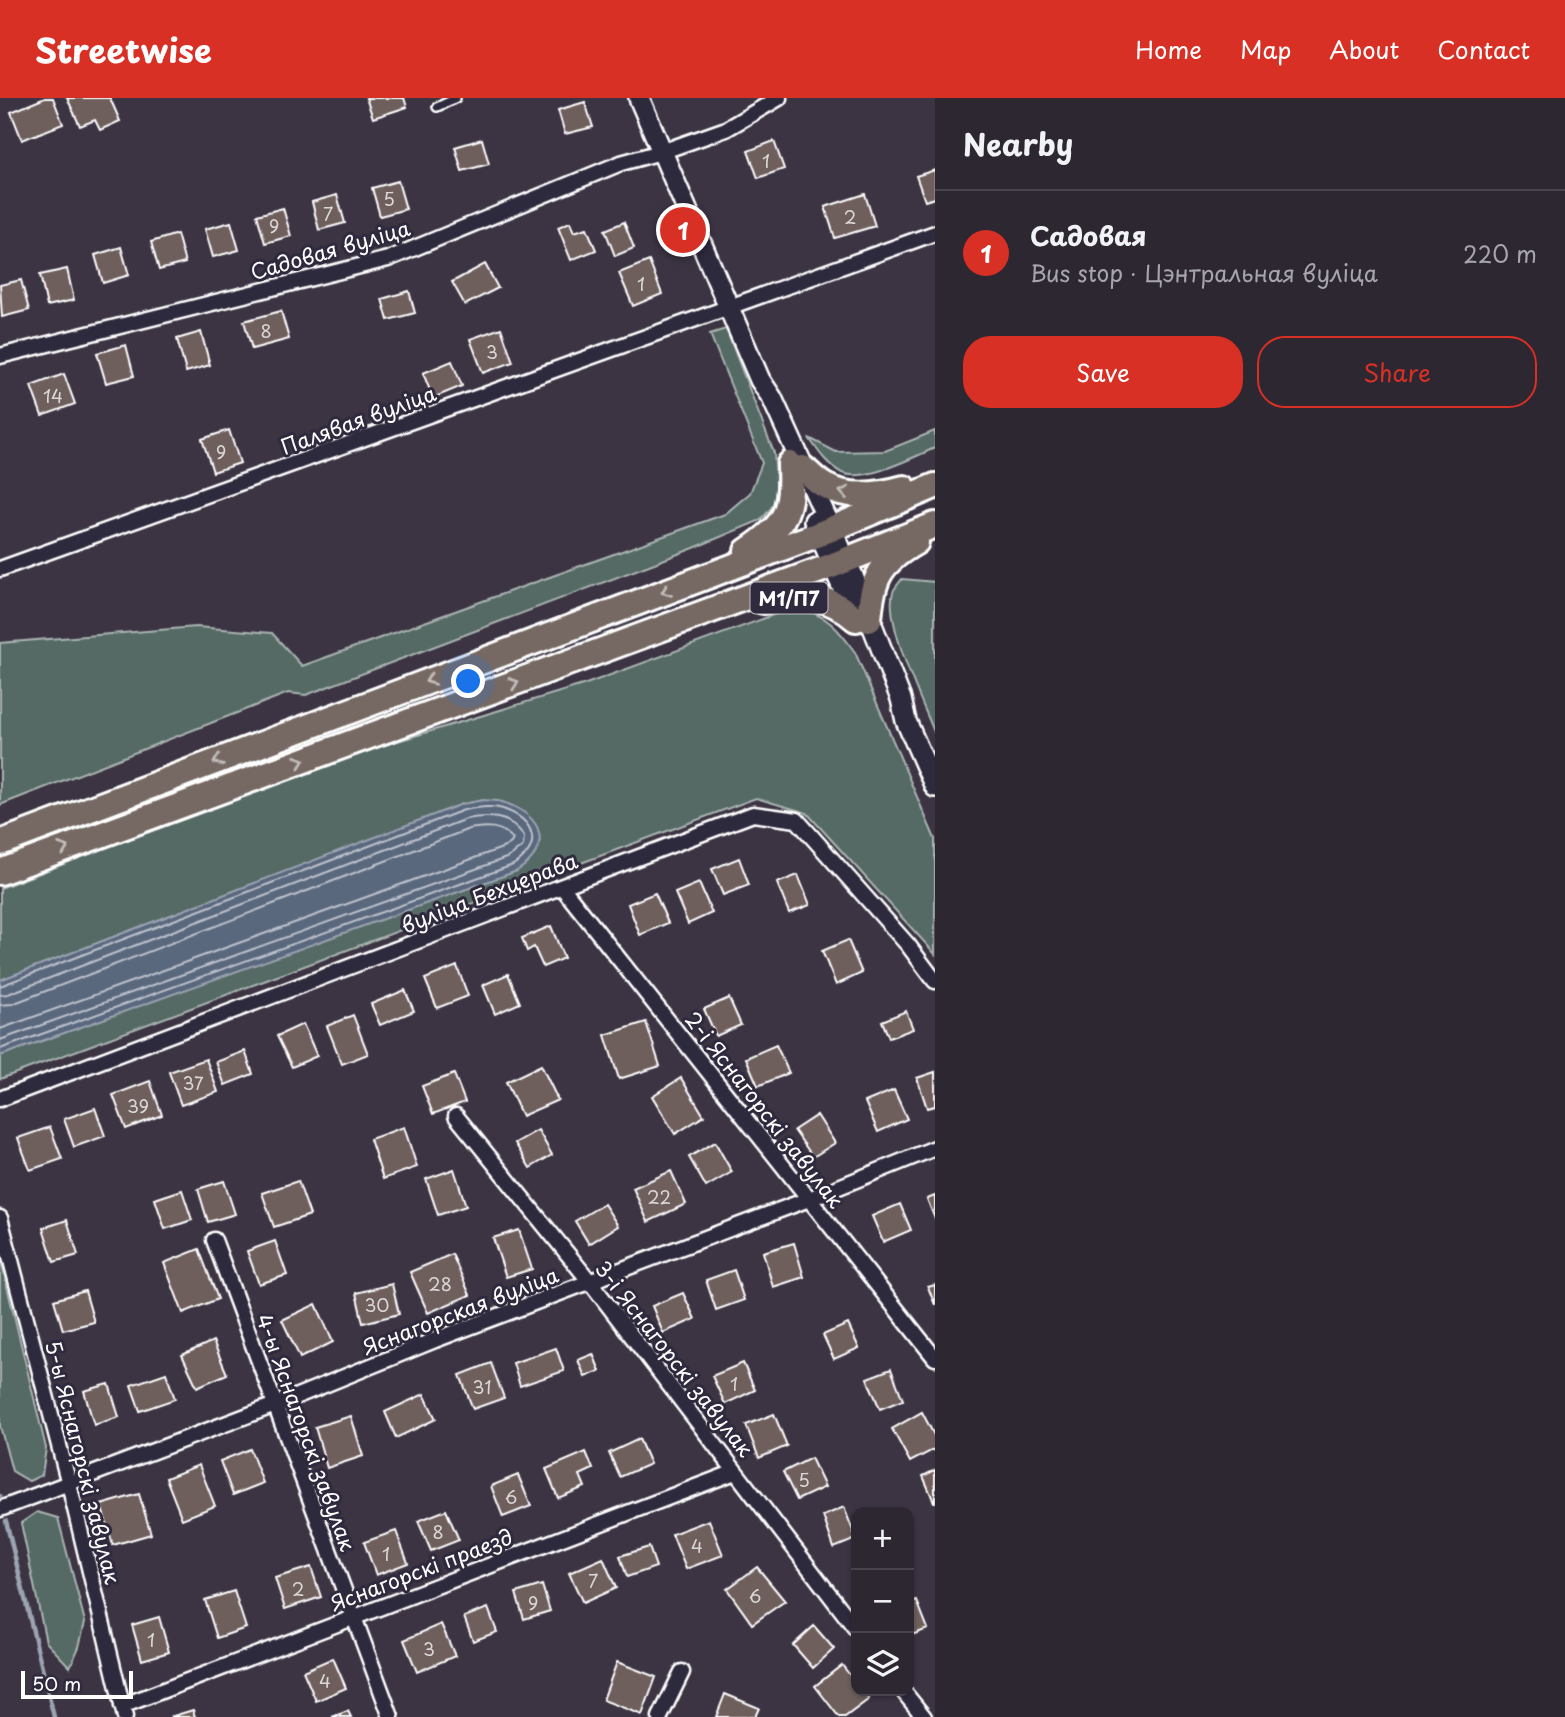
<!DOCTYPE html>
<meta charset="utf-8">
<style>
body{margin:0;font-family:"Playpen Sans",sans-serif;background:#39333e;color:#f1f3f6}
.controls{position:absolute;right:21px;bottom:21px;display:grid;overflow:hidden;border-radius:14px;box-shadow:0 2px 5px #0004}
.controls button{width:63px;height:63px;display:grid;place-items:center;padding:0;border:0;border-bottom:2px solid #48444d;background:#2d2732;color:#f1f3f6;font:35px sans-serif}
.scale{position:absolute;left:21px;bottom:18px;width:112px;box-sizing:border-box;padding-left:7px;border:4px solid #fff;border-top:0;font-size:19px;line-height:24px;white-space:nowrap;color:#fff;-webkit-text-stroke:5px #2f2a3d;paint-order:stroke}
.you{position:absolute;left:469px;top:584px;width:24px;height:24px;margin:-18px;border:5px solid #fff;border-radius:50%;background:#1a73e8;box-shadow:0 0 0 10px #1a73e833}
.badge{display:grid;place-items:center;width:46px;height:46px;border-radius:50%;background:#d93025;color:#fff;font-size:23px;font-weight:700}
.pin{position:absolute;translate:-50% -50%;border:4px solid #fff;box-shadow:0 2px 7px #0006}
.list{margin:0;padding:0;list-style:none}
h2{display:flex;justify-content:space-between;align-items:center;height:91px;margin:0;padding:0 28px;font-size:30px}
h2 small{font-size:23px;font-weight:400;color:#a7a5ac}
.list li{display:grid;grid-template-columns:46px 1fr auto;gap:21px;align-items:center;box-sizing:border-box;height:126px;padding:0 28px;border-top:2px solid #48444d}
.list b{display:block;font-size:26px;white-space:nowrap}
.list p{margin:0;font-size:23px;white-space:nowrap;color:#a7a5ac}
.list em{font-size:23px;font-style:normal;color:#a7a5ac}
.actions{display:flex;gap:14px;padding:21px 28px}
.actions a{flex:1;padding:16px 0;border:2px solid #d93025;border-radius:28px;text-align:center;font-size:24px;color:#d93025}
.actions .main{background:#d93025;color:#fff}
.icon{flex:none;width:38px;height:38px;fill:none;stroke:currentColor;stroke-width:2;stroke-linecap:round;stroke-linejoin:round}
.map{position:relative;flex:none;width:935px;height:1619px;overflow:hidden}
header{display:flex;align-items:center;gap:42px;box-sizing:border-box;height:98px;padding:0 35px;background:#d93025;color:#fff}
header strong{font-size:33px}
nav{display:flex;gap:38px;margin-inline-start:auto;font-size:24px}
main{display:flex}
aside{flex:1;background:#2d2732}
.map>svg:first-child{display:block}
.green{fill:#546a65;stroke:#aab4b2;stroke-width:2}
.water{fill:#5a677e;stroke:#9ca4b2;stroke-width:2}
.lines{fill:none;stroke-linecap:round;stroke-linejoin:round}
.shore{stroke:#bdc2cb;stroke-width:2}
.stream{stroke:#9ca4b2;stroke-width:4.5}
.building{fill:#6e5e5b;stroke:#fff;stroke-width:2}
.lane-casing{stroke:#fff;stroke-width:12}
.street-casing{stroke:#fff;stroke-width:19}
.secondary-casing{stroke:#fff;stroke-width:24}
.highway-casing{stroke:#fff;stroke-width:30}
.lane{stroke:#2f2a3d;stroke-width:7}
.street{stroke:#2f2a3d;stroke-width:14}
.secondary{stroke:#2f2a3d;stroke-width:19}
.highway{stroke:#766964;stroke-width:24}
.oneway{stroke:#c1bcb9}
.labels{text-anchor:middle;dominant-baseline:central;stroke-width:6;stroke-linejoin:round;paint-order:stroke}
.number-label{font-size:18px;fill:#dbd7d6}
.shield{fill:#2f2a3d;stroke:#c1bfc5;stroke-width:2}
.shield-label{font-size:19px;font-weight:bold;fill:#fff}
.street-label{font-size:21px;fill:#fff;stroke:#2f2a3d}
</style>
<header>
<strong>Streetwise</strong>
<nav><a>Home</a><a>Map</a><a>About</a><a>Contact</a></nav>
</header>
<main>
<div class="map">
<svg width="935" height="1619" viewBox="0 0 935 1619">
<rect width="100%" height="100%" fill="#3c3443"/>
<filter id="ink" filterUnits="userSpaceOnUse"><feTurbulence type="fractalNoise" baseFrequency=".0143" numOctaves="2"/><feDisplacementMap in="SourceGraphic" scale="14" xChannelSelector="R" yChannelSelector="G"/><feConvolveMatrix kernelMatrix="1 2 1 2 8 2 1 2 1" color-interpolation-filters="sRGB"/></filter>
<g filter="url(#ink)">
<g class="green">
<path d="M726,231L774,355L777,394L772,409L761,422L694,450L306,597L288,595L0,707V545L196,529L272,535L302,568L725,416L750,395L762,365L710,236Z"/>
<path d="M935,333V350C913,359 865,385 842,375C827,367 818,353 809,340L836,354L885,353Z"/>
<path d="M902,481L935,484V636C923,606 884,525 893,494C894,490 900,484 902,481Z"/>
<path d="M800,511C827,516 840,533 855,554L935,741V856L807,715L756,700L0,981V790L355,656L586,586L776,516Z"/>
<path d="M0,1159L46,1350L42,1377L29,1383L12,1373L0,1328Z"/>
<path d="M37,1414L58,1420L85,1524L79,1549L70,1569L46,1544L21,1425Z"/>
</g>
<path class="water" d="M483,702C490,703 498,702 505,705C544,718 553,750 517,773L0,958V882L462,706Z"/>
<g class="lines">
<g class="shore">
<path d="M0,888L464,712C477,710 491,707 503,711C535,722 544,748 513,767L0,951"/>
<path d="M0,897L8,896L466,721C488,717 512,717 524,739L523,748L509,759L0,942"/>
<path d="M0,907L12,906L469,731C486,728 501,727 513,741L511,745L505,749L0,931"/>
</g>
<g class="stream">
<path d="M0,1398V1399"/>
<path d="M6,1423L54,1619"/>
</g>
</g>
<g class="building">
<path d="M45,0H53L63,26L22,42L11,14Z"/>
<path d="M67,0H110L120,23L100,32L95,22L80,28Z"/>
<path d="M366,0H404L407,9L373,20Z"/>
<path d="M585,4L593,29L565,36L558,12Z"/>
<path d="M482,41L489,66L462,73L455,49Z"/>
<path d="M774,43L784,71L758,80L748,53Z"/>
<path d="M935,72V100L925,103L916,78Z"/>
<path d="M398,83L406,111L380,118L372,90Z"/>
<path d="M865,96L875,128L835,140L825,109Z"/>
<path d="M337,97L345,125L319,132L312,104Z"/>
<path d="M283,110L291,138L265,145L257,117Z"/>
<path d="M231,124L239,152L213,159L205,131Z"/>
<path d="M570,124L574,134L587,130L596,152L571,162L558,129Z"/>
<path d="M624,124L634,150L615,158L605,132Z"/>
<path d="M177,136L185,165L159,172L151,144Z"/>
<path d="M121,149L129,177L103,185L95,157Z"/>
<path d="M649,163L662,196L633,208L619,175Z"/>
<path d="M485,166L498,190L465,207L452,184Z"/>
<path d="M67,171L74,202L47,208L40,177Z"/>
<path d="M21,182L29,212L2,219L0,187Z"/>
<path d="M409,193L415,215L388,222L382,201Z"/>
<path d="M281,213L289,241L252,251L244,223Z"/>
<path d="M501,230L513,264L483,275L470,241Z"/>
<path d="M201,234L210,267L186,274L177,241Z"/>
<path d="M126,247L134,278L106,285L97,255Z"/>
<path d="M452,263L462,288L433,300L423,275Z"/>
<path d="M64,276L75,306L42,318L31,288Z"/>
<path d="M229,332L240,365L213,374L202,341Z"/>
<path d="M739,760L749,787L723,797L712,771Z"/>
<path d="M798,777L810,807L789,815L777,785Z"/>
<path d="M699,785L712,815L688,826L675,795Z"/>
<path d="M655,795L668,825L640,837L628,806Z"/>
<path d="M551,828L564,860L543,869L534,849L527,853L522,840Z"/>
<path d="M848,842L862,875L836,887L822,853Z"/>
<path d="M457,868L468,898L437,910L425,881Z"/>
<path d="M508,876L520,905L495,916L483,887Z"/>
<path d="M405,892L414,913L380,927L371,906Z"/>
<path d="M729,900L741,927L716,938L704,911Z"/>
<path d="M906,913L913,931L889,940L882,923Z"/>
<path d="M353,917L368,956L342,966L327,928Z"/>
<path d="M646,924L660,968L619,981L605,937Z"/>
<path d="M303,926L317,958L292,969L277,938Z"/>
<path d="M776,947L789,975L758,988L746,960Z"/>
<path d="M245,953L253,976L225,987L216,964Z"/>
<path d="M206,961L218,994L181,1007L169,974Z"/>
<path d="M541,967L558,1002L522,1018L506,984Z"/>
<path d="M935,974V1008L927,1010L917,980Z"/>
<path d="M454,976L465,1004L433,1016L422,988Z"/>
<path d="M681,980L704,1018L675,1036L652,998Z"/>
<path d="M150,983L162,1017L126,1031L113,997Z"/>
<path d="M894,992L907,1021L878,1034L865,1004Z"/>
<path d="M95,1010L105,1038L74,1049L64,1021Z"/>
<path d="M817,1017L835,1045L813,1059L794,1032Z"/>
<path d="M50,1029L62,1061L30,1072L18,1040Z"/>
<path d="M404,1029L417,1069L383,1081L370,1041Z"/>
<path d="M538,1032L552,1057L530,1070L515,1045Z"/>
<path d="M715,1044L732,1074L706,1089L689,1059Z"/>
<path d="M454,1071L466,1108L438,1117L426,1081Z"/>
<path d="M671,1073L686,1106L648,1124L633,1090Z"/>
<path d="M224,1083L235,1116L208,1124L198,1091Z"/>
<path d="M298,1083L310,1117L274,1129L262,1095Z"/>
<path d="M182,1092L192,1122L165,1131L155,1101Z"/>
<path d="M935,1098V1121L927,1101Z"/>
<path d="M604,1106L618,1128L589,1146L575,1123Z"/>
<path d="M900,1106L911,1132L883,1144L872,1118Z"/>
<path d="M67,1122L78,1157L54,1164L43,1130Z"/>
<path d="M519,1132L532,1171L506,1179L493,1140Z"/>
<path d="M275,1143L287,1177L259,1186L247,1153Z"/>
<path d="M794,1145L804,1179L773,1189L763,1154Z"/>
<path d="M199,1151L218,1201L183,1215L164,1165Z"/>
<path d="M452,1156L470,1197L428,1215L410,1174Z"/>
<path d="M734,1172L744,1202L716,1212L706,1182Z"/>
<path d="M392,1186L399,1216L363,1225L356,1195Z"/>
<path d="M935,1187V1207L928,1189Z"/>
<path d="M85,1193L94,1224L63,1232L54,1202Z"/>
<path d="M683,1195L695,1221L663,1235L652,1208Z"/>
<path d="M316,1206L333,1244L300,1260L282,1222Z"/>
<path d="M848,1226L859,1250L834,1261L823,1237Z"/>
<path d="M213,1243L227,1276L197,1289L182,1257Z"/>
<path d="M556,1250L564,1273L520,1288L513,1265Z"/>
<path d="M593,1256L600,1273L585,1279L578,1262Z"/>
<path d="M491,1265L504,1300L473,1311L460,1277Z"/>
<path d="M743,1265L755,1292L725,1306L712,1278Z"/>
<path d="M891,1271L903,1302L880,1311L867,1280Z"/>
<path d="M166,1275L175,1301L140,1313L131,1287Z"/>
<path d="M109,1286L119,1319L94,1327L84,1293Z"/>
<path d="M424,1296L436,1321L396,1340L385,1314Z"/>
<path d="M922,1314L935,1339V1351L910,1364L892,1331Z"/>
<path d="M774,1316L787,1348L759,1360L746,1327Z"/>
<path d="M351,1318L363,1358L327,1370L315,1329Z"/>
<path d="M639,1341L650,1366L620,1379L609,1355Z"/>
<path d="M250,1351L263,1385L233,1397L220,1363Z"/>
<path d="M586,1354L593,1371L580,1377L585,1389L558,1400L546,1371Z"/>
<path d="M811,1360L825,1389L797,1402L783,1374Z"/>
<path d="M199,1367L215,1408L182,1421L166,1380Z"/>
<path d="M935,1372V1404H934L923,1378Z"/>
<path d="M518,1377L531,1408L503,1419L491,1388Z"/>
<path d="M139,1396L151,1436L113,1447L101,1407Z"/>
<path d="M844,1409L856,1441L834,1450L823,1418Z"/>
<path d="M446,1412L459,1442L431,1453L418,1423Z"/>
<path d="M709,1422L723,1457L686,1471L672,1436Z"/>
<path d="M396,1433L408,1465L376,1477L364,1444Z"/>
<path d="M649,1449L656,1469L627,1479L620,1458Z"/>
<path d="M603,1460L616,1490L583,1505L569,1475Z"/>
<path d="M311,1469L321,1499L285,1511L275,1480Z"/>
<path d="M757,1469L785,1503L752,1526L727,1491Z"/>
<path d="M542,1487L550,1513L524,1521L516,1495Z"/>
<path d="M234,1493L246,1530L217,1540L205,1502Z"/>
<path d="M917,1503L928,1531L909,1538V1506Z"/>
<path d="M488,1510L497,1534L473,1543L464,1519Z"/>
<path d="M159,1519L169,1554L142,1562L132,1527Z"/>
<path d="M441,1526L455,1558L417,1574L404,1542Z"/>
<path d="M814,1528L834,1551L813,1570L793,1547Z"/>
<path d="M333,1560L346,1590L316,1603L303,1573Z"/>
<path d="M617,1564L656,1579L642,1617L603,1602Z"/>
<path d="M842,1567L856,1585V1593H862L869,1601L845,1619H839L815,1588Z"/>
<path d="M725,1596L759,1610L755,1619H716Z"/>
<path d="M193,1612L195,1619H170Z"/>
<path d="M348,1613L351,1619H332Z"/>
</g>
<g class="lines">
<defs>
<path id="lane" d="M437,9L456,0"/>
<g id="street">
<path d="M0,258L388,161L621,65L661,54L726,31L779,0"/>
<path d="M0,471L935,135"/>
<path d="M562,789L935,1260"/>
<path d="M0,1001L753,716L797,722L908,847L935,883"/>
<path d="M456,1018L591,1185L856,1531"/>
<path d="M0,1120L69,1386L125,1619"/>
<path d="M214,1142L391,1619"/>
<path d="M0,1411L275,1307L435,1242L809,1101L935,1050"/>
<path d="M903,1593L924,1619"/>
<path d="M122,1608L735,1374"/>
<path d="M660,1619L682,1574"/>
</g>
<g id="secondary">
<path d="M639,0L760,282L772,300L853,478L901,601L906,623L935,689"/>
<path d="M814,423L856,521"/>
</g>
<g id="highway">
<path d="M803,370C810,376 817,384 825,388C848,401 879,397 904,390"/>
<path d="M747,453C787,427 792,413 790,366"/>
<path d="M763,503C804,498 823,493 856,521"/>
<path d="M869,522C872,481 879,465 916,444"/>
<path d="M0,745L819,436L935,388"/>
<path d="M0,774L831,468L935,427"/>
</g>
</defs>
<use href="#lane" class="lane-casing"/>
<use href="#street" class="street-casing"/>
<use href="#secondary" class="secondary-casing"/>
<use href="#highway" class="highway-casing"/>
<use href="#lane" class="lane"/>
<use href="#street" class="street"/>
<use href="#secondary" class="secondary"/>
<use href="#highway" class="highway"/>
</g>
<defs><path id="oneway-chevron" d="M-2-3.5L2.5 0L-2 3.5" fill="none" stroke-width="1.6" stroke-linecap="round" stroke-linejoin="round" transform="scale(1.75)"/></defs>
<g class="oneway">
<use href="#oneway-chevron" transform="translate(844 394) rotate(-169)"/>
<use href="#oneway-chevron" transform="translate(666 493) rotate(159)"/>
<use href="#oneway-chevron" transform="translate(430 582) rotate(159)"/>
<use href="#oneway-chevron" transform="translate(514 585) rotate(-20)"/>
<use href="#oneway-chevron" transform="translate(218 663) rotate(159)"/>
<use href="#oneway-chevron" transform="translate(300 663) rotate(-20)"/>
<use href="#oneway-chevron" transform="translate(64 750) rotate(-20)"/>
</g>
</g>
<g class="labels">
<g class="number-label">
<text x="766" y="62">1</text>
<text x="389" y="100">5</text>
<text x="328" y="115">7</text>
<text x="850" y="118">2</text>
<text x="274" y="127">9</text>
<text x="641" y="185">1</text>
<text x="266" y="232">8</text>
<text x="492" y="253">3</text>
<text x="53" y="297">14</text>
<text x="221" y="353">9</text>
<text x="193" y="984">37</text>
<text x="138" y="1007">39</text>
<text x="659" y="1098">22</text>
<text x="440" y="1185">28</text>
<text x="377" y="1206">30</text>
<text x="734" y="1285">1</text>
<text x="482" y="1288">31</text>
<text x="804" y="1381">5</text>
<text x="511" y="1398">6</text>
<text x="438" y="1433">8</text>
<text x="697" y="1447">4</text>
<text x="386" y="1455">1</text>
<text x="593" y="1482">7</text>
<text x="298" y="1490">2</text>
<text x="755" y="1497">6</text>
<text x="533" y="1504">9</text>
<text x="151" y="1541">1</text>
<text x="429" y="1550">3</text>
<text x="325" y="1582">4</text>
</g>
<rect class="shield" x="750.5" y="484.5" width="77" height="31" rx="5"/>
<g class="shield-label">
<text x="789" y="500">М1/П7</text>
</g>
<g class="street-label">
<text transform="translate(330 151) rotate(-16)">Садовая вуліца</text>
<text transform="translate(358 321) rotate(-20)">Палявая вуліца</text>
<text transform="translate(489 794) rotate(-21)">вуліца Бехцерава</text>
<text transform="translate(765 1011) rotate(52)">2-і Яснагорскі завулак</text>
<text transform="translate(460 1212) rotate(-21)">Яснагорская вуліца</text>
<text transform="translate(675 1260) rotate(52)">3-і Яснагорскі завулак</text>
<text transform="translate(307 1334) rotate(70)">4-ы Яснагорскі завулак</text>
<text transform="translate(84 1364) rotate(76)">5-ы Яснагорскі завулак</text>
<text transform="translate(421 1471) rotate(-21)">Яснагорскі праезд</text>
</g>
</g>
</svg>
<div class="controls">
<button>+</button>
<button>−</button>
<button><svg class="icon" aria-label="layers" viewBox="0 0 24 24"><path d="M12 4l9 5-9 5-9-5zM3 14l9 5 9-5"/></svg></button>
</div>
<div class="scale">50 m</div>
<div class="you"></div>
<div class="pin badge" style="left:683px;top:132px">1</div>
</div>
<aside>
<h2>Nearby<small></small></h2>
<ul class="list">
<li><span class="badge">1</span><div><b>Садовая</b><p>Bus stop · Цэнтральная вуліца</p></div><em>220 m</em></li>
</ul>
<div class="actions"><a class="main">Save</a><a>Share</a></div>
</aside>
</main>
